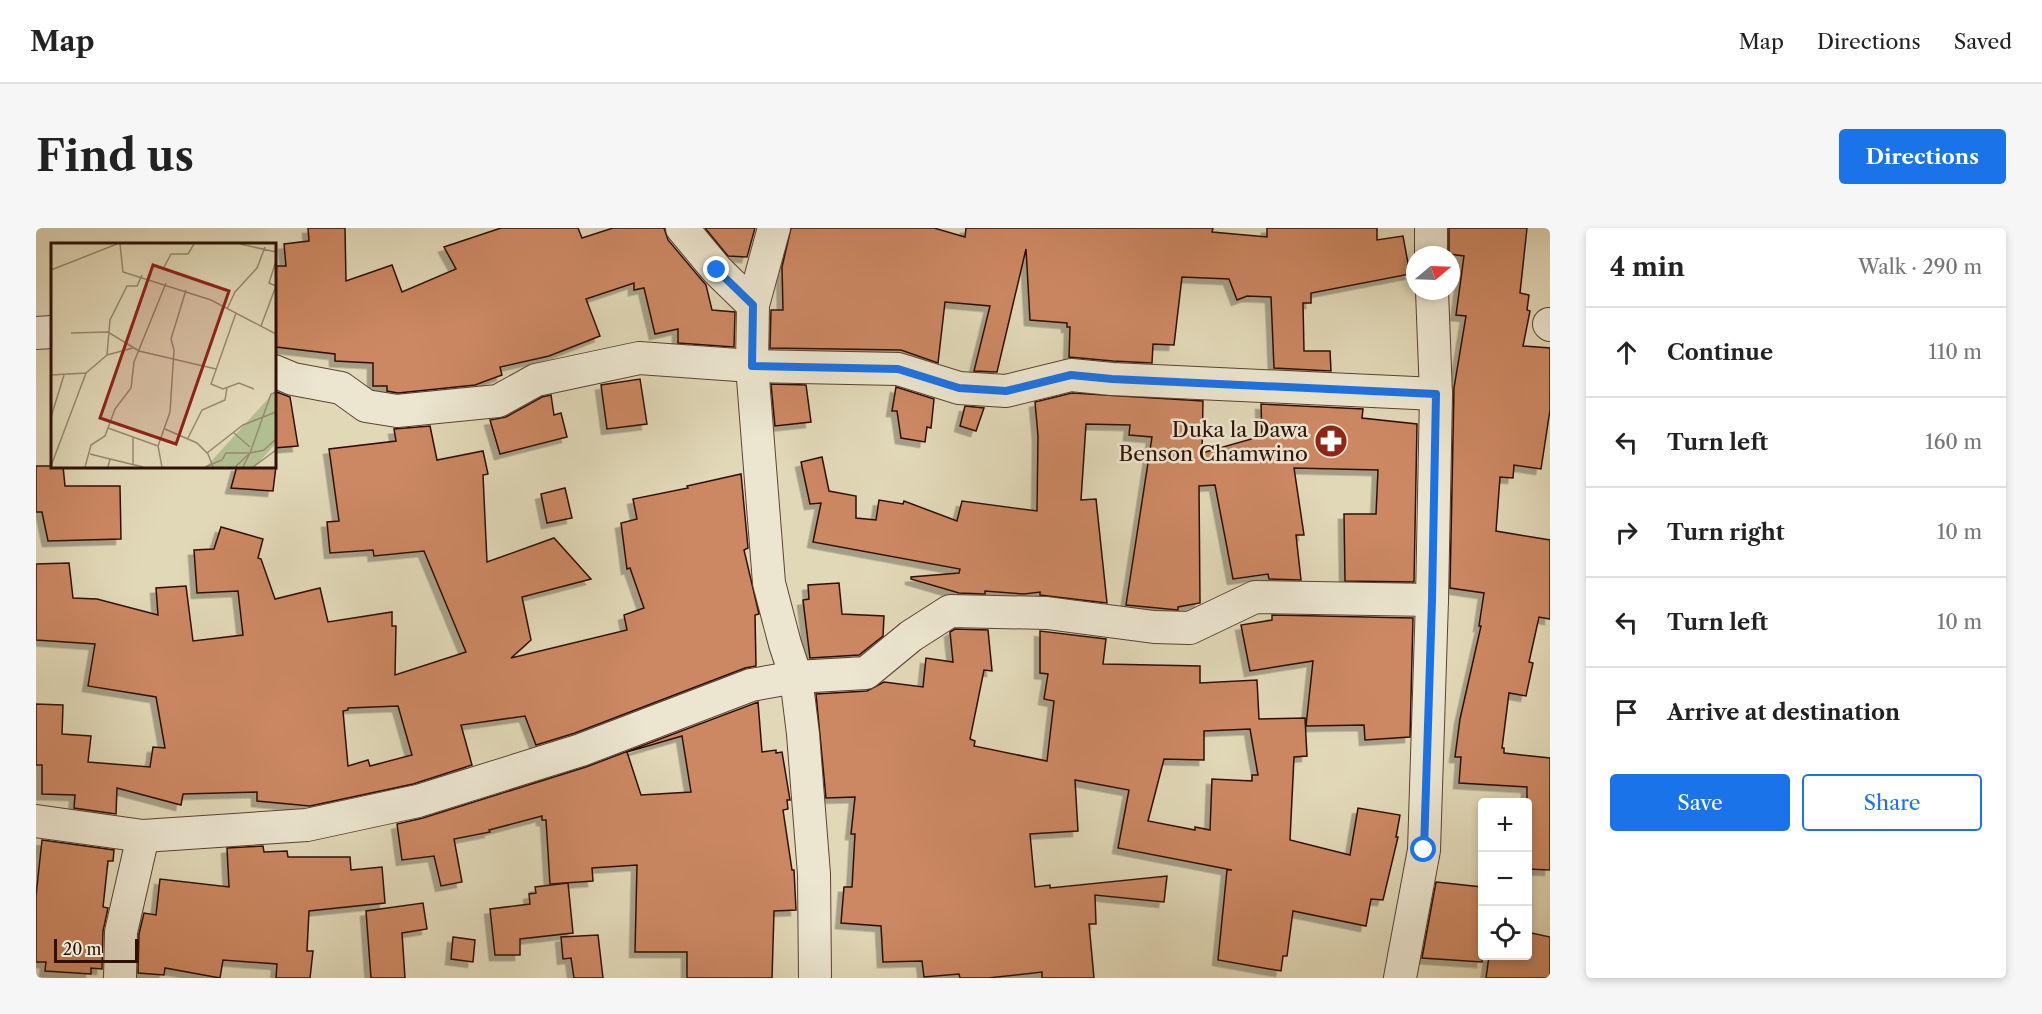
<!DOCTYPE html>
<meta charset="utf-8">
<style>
body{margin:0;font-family:"Libre Caslon Text",serif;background:#f6f6f6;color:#222}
.controls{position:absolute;right:18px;bottom:18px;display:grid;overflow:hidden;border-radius:6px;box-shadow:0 3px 9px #0003}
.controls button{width:54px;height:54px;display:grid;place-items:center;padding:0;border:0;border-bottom:2px solid #e0e0e0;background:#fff;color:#222;font:30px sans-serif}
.compass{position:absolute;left:1370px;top:18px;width:54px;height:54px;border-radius:50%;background:#fff;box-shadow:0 3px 9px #0003;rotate:71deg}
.scale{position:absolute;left:18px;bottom:15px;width:84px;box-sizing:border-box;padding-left:6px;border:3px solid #2e1006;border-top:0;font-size:16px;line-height:21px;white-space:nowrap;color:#2e1006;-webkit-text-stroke:4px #ece6d0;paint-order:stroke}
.stop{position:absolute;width:18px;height:18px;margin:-14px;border:4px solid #1a73e8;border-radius:50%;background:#fff}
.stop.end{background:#1a73e8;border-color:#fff;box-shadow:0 2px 6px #0008}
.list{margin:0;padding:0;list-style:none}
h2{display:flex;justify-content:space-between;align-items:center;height:78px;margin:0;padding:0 24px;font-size:26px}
h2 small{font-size:20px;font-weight:400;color:#767676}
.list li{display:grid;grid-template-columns:39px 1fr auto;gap:18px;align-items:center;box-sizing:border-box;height:90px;padding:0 24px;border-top:2px solid #e0e0e0}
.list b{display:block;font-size:22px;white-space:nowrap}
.list em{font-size:20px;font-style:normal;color:#767676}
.actions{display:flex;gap:12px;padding:18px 24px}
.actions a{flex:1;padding:14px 0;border:2px solid #1a73e8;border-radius:6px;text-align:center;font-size:21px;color:#1a73e8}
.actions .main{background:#1a73e8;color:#fff}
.icon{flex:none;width:33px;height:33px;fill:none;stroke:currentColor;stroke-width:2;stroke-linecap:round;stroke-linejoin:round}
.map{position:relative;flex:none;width:1514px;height:750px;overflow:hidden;border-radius:6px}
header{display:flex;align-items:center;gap:36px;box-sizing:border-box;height:84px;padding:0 30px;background:#fff;border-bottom:2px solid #e0e0e0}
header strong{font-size:28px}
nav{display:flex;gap:33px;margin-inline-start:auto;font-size:21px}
.intro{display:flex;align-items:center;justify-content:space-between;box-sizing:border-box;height:144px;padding:0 36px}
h1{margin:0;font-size:42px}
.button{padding:15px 27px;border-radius:6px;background:#1a73e8;color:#fff;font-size:21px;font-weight:700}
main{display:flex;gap:36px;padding:0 36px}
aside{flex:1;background:#fff;border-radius:6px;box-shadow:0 3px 9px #0003}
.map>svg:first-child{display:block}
.building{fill:#cc8864;stroke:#2e1006;stroke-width:1.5;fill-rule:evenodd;filter:url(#shadow)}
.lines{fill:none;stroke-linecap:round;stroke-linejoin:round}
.minor-casing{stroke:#5b4232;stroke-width:34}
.minor{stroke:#ece6d0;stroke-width:32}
.route{stroke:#1a73e8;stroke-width:8}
.labels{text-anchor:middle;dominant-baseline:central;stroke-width:5;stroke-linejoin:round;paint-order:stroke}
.poi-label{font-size:21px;fill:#2e1006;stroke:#ece6d0;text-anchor:end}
.inset-road{fill:none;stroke:#998870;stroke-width:1.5}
.view{fill:#8f2418;fill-opacity:0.15;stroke:#8f2418;stroke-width:3}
.inset-edge{fill:none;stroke:#2e1006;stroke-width:3}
</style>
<header>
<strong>Map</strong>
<nav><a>Map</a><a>Directions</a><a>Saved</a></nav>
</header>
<div class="intro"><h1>Find us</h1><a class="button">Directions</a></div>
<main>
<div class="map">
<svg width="1514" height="750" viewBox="0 0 1514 750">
<defs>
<filter id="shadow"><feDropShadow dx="-5.5" dy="5.5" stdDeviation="0" flood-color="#0004"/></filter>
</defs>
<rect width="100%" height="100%" fill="#e1d8b7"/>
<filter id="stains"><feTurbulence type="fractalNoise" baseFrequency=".00333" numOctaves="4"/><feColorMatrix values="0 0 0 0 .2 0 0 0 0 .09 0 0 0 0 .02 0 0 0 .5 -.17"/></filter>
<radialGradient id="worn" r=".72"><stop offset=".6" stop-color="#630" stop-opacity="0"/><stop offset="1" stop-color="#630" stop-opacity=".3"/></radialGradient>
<g class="building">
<path d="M272,0H309L310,53L356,37L366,64L420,41L408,19L465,0H542L546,10L577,0H628L632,12L670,57L676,82L699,84L698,119L642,115V101L619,106L608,60L598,62V55L550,71L564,108L513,128L464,139L466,147L439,157L362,165L351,163V158H337V135L299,133V126L240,119V38H250L248,16L273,13Z"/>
<path d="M669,0H719L711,29L692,28Z"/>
<path d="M755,0H898L929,9L930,0H1177L1176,4L1231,9V0H1341V12L1367,8L1374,46L1275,65V75H1267L1268,123H1294L1295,143L1238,140L1235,69L1211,68L1201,72L1193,51L1146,49L1138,117L1117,116L1116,135L1077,133L1033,129L1034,99H1031V95L994,92L990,21L961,144L938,143L954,78L909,74L902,135L865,122L734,120L735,82H747L746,39Z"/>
<path d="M1413,0H1491L1484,65L1493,67L1491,82L1494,83L1487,118L1514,120V182L1505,241L1478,237L1477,250L1464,249L1460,303L1514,312V391L1503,389L1493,434L1497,435L1490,468L1473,465L1466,520H1468V525L1514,530V642L1491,641V559L1423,555L1425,529H1419L1424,491L1445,398H1443L1448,365L1414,360L1418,160L1430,88L1420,87L1428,28L1413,26Z"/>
<path d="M604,151L611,196L571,201L565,157Z"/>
<path d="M735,156L770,157L775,194L739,198Z"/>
<path d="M860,159L898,171L895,200L891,199L889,214L865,210L861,183H856Z"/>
<path d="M238,163L254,169L262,218L238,220Z"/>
<path d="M1036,165L1167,173L1166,225L1226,208L1225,176L1327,181L1326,190L1381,196L1378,354L1309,353L1308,286H1340L1342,242L1258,240L1268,307H1260L1265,352L1233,351L1232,346L1197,351L1179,257L1163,258L1164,375L1142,379V382L1090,377L1116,209L1093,207L1094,197L1050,196L1045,272L1060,271L1071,375L1004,367V364L988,366L949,363V366L923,365L875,351V349L923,345L924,341L777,314L785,275L774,276L765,234L786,229L793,263L820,268V290L840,292L843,272L867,276L868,273L921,293L926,273L1001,283L1002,208L999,174Z"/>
<path d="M515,167L518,187L525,185L531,209L464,226L454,192L470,189L506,169Z"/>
<path d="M929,178L948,180L940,203L924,198Z"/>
<path d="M394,198L401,232L447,223L452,246L447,247L451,334L518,310L555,351L486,369L495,412L475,430L591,402L588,387L608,380L594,340L591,341L585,295L601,291L597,271L652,260L651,258L705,246L712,320L708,322L723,386L719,387L720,438L709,440L539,505L500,517L489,488L425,497L436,537L377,556L274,578L221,573V564L147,566L145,577L81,560L80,586L38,580L39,567L6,566V537H0V476L27,477L26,506L55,508L52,534L114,539L117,519L129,520L120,469L52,458L59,416L0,412V336L33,335L37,370L61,371L122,387L120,360L150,358L157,413L207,407L202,363L161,365L158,322L178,321L185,299L227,311L222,330L225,331L239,371L284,360L292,394L356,384V398H360L359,447L430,424L388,323L338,328L337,322L294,325L291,294L303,293L293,221L360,213L358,201ZM362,478L376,527L334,538L332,532L312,538L307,483L312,482V480Z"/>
<path d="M0,238H27L29,258H84L85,311L12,313L6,284H0Z"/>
<path d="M201,238H240L237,263L195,260Z"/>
<path d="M529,260L536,290L511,295L505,266Z"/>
<path d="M803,355L806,386L848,388L847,408L823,427L774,430L767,372L773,371L772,357Z"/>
<path d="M1236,387L1377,390L1374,509L1329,512L1328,497L1270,498L1277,433L1214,443L1205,397L1236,392Z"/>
<path d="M919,401L952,402L956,443L948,442L934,511L939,513L938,518L1011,533L1018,473L1008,471L1012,446L1004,445V403L1070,411L1067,436L1164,438V455L1221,452L1223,491L1269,490L1271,528L1258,529L1254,612L1314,627L1322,580L1364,587L1360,609H1362L1347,672L1335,671L1330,698L1257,683L1251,728H1247L1245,743L1182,732L1191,642H1196L1082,620L1093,562L1039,552L1042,603L994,606L999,659L1014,657V660L1131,648L1128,674L1059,667L1060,696H1053L1058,750H1006V744L952,750H924L923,746L888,749L886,733L847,734L845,698L805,695L808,659H816L819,606H815L819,569L790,570L780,466L831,463L848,454L887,459L890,430L917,434L914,404ZM1214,501L1222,547H1216V553L1176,551L1174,602L1159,599V602L1112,593L1128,531L1168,532V503Z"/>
<path d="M722,474L726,524L740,522V525L746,524L754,572H751L752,581L747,582L756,642H758L760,682L738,683L736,750H651V724H599L601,637L556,640L557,653L514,656L510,592H506V588L453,602L454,604L418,611L426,654L405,658L398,628L366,632L361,596L387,590L550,539ZM646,508L655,564L605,567L591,524Z"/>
<path d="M6,612L78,622L77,633H72L67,679L72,680L67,703L66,741L55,740V746L9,743L10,734H0V668Z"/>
<path d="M227,618L228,624L251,623L252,629H314L315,642L346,639L349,675L273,683L271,723H277L274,750H240L241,736L187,732L184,750L129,740L128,747L102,745L103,706L108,685L120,687L124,651L193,659L191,620Z"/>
<path d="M1400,654L1446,659V734L1386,730Z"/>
<path d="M532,655L537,705L484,711V727H459L454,681L494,676L493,666L500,665L499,659Z"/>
<path d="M387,675L391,701L366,705L369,750H335L330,683Z"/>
<path d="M1491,704L1514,709V750H1450L1453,728H1491Z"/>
<path d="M562,707L567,750H538L535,730L527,731L525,709Z"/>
<path d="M417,709L439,712L437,734L415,731Z"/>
</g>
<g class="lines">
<defs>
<g id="minor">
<path d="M646,0L681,42L717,77"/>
<path d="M738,0L717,77L716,138L733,355L749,416L760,449L767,506L778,646L779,750"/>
<path d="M1395,0V27"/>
<path d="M1513,96L1514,97"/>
<path d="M0,105L16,104"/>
<path d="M238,143L257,151L305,160L330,178L361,183L462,173L500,152L603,130L716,138L862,141L923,160L970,163L1035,147L1076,151L1400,166"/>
<path d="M0,593L107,608L271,597L382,573L545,522L715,457L760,449L830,445L875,408L914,383L1011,385L1118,399L1154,400L1219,369L1396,372"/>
<path d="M84,750L85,704L107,608"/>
<path d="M1364,750L1388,622L1396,372L1400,166L1396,63"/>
</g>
</defs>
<use href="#minor" class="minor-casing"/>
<use href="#minor" class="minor"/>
</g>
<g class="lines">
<path class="route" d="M681,42L717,77L716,138L862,141L923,160L970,163L1035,147L1076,151L1400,166L1396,372L1388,622"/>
</g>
<defs>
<symbol id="pharmacy-disc" viewBox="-11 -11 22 22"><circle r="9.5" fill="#8f2418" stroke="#ece6d0"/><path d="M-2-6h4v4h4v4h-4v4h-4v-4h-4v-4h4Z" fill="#fff"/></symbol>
</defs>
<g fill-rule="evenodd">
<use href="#pharmacy-disc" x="1276" y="194" width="38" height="38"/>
</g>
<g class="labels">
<g class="poi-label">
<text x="1272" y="201">Duka la Dawa<tspan x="1272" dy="24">Benson Chamwino</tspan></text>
</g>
</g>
<g transform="translate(15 15)">
<rect width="225" height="225" fill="#e1d8b7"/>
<path d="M225,147V200L220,206L203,224H155Z" fill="#b1bf90"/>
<path class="inset-road" d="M69,1L72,29L160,57L225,91M189,1L225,9M112,26L120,11H137L143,1M0,27L66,1M176,66L184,49L206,25L214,4M185,70L160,141L172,146L188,140L203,146M210,83L225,43L218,40L225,18M20,90L57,89L88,108L165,126M56,112L82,105M0,132L35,130L56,112L59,77L76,43H86L91,32M0,174L13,132M57,185L107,203M114,186L146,200L157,211L162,224M183,190L199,204M137,195L151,167L174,157L176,145M156,210L192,182L225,169M39,211L59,216M82,222V194M0,223L35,130M34,224L40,202L54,193L64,166L80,145L83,119L115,40M57,224L59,216L92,224M111,224L107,203L119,169L123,107L120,96L135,47M154,224L171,217L175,210H198M184,224L199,210L220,151L225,149M192,224L199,210L213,207L225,196M202,224L225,207"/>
<path class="view" d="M102,22L178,48L125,201L49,175Z"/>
<rect width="225" height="225" class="inset-edge"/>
</g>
<rect width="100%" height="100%" filter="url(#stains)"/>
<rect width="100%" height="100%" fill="url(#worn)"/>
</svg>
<div class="controls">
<button>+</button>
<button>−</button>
<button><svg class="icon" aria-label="locate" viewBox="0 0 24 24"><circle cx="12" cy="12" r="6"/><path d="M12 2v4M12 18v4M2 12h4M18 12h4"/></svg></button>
</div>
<svg class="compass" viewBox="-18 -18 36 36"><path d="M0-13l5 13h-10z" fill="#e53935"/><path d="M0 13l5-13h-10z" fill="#767676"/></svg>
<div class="scale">20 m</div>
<div class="stop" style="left:1388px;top:622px"></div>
<div class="stop end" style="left:681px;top:42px"></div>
</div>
<aside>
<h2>4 min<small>Walk · 290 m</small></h2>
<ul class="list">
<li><svg class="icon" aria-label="ahead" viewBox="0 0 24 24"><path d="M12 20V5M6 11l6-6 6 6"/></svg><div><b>Continue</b></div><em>110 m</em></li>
<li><svg class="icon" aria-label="left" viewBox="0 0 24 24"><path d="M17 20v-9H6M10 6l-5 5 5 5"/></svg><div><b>Turn left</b></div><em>160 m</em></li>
<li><svg class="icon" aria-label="right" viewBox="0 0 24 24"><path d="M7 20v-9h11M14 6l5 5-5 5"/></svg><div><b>Turn right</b></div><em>10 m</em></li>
<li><svg class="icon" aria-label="left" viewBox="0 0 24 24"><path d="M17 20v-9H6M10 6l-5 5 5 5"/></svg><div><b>Turn left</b></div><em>10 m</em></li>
<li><svg class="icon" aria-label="arrive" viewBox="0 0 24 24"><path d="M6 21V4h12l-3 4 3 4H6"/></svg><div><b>Arrive at destination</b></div></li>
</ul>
<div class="actions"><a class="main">Save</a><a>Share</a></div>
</aside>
</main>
